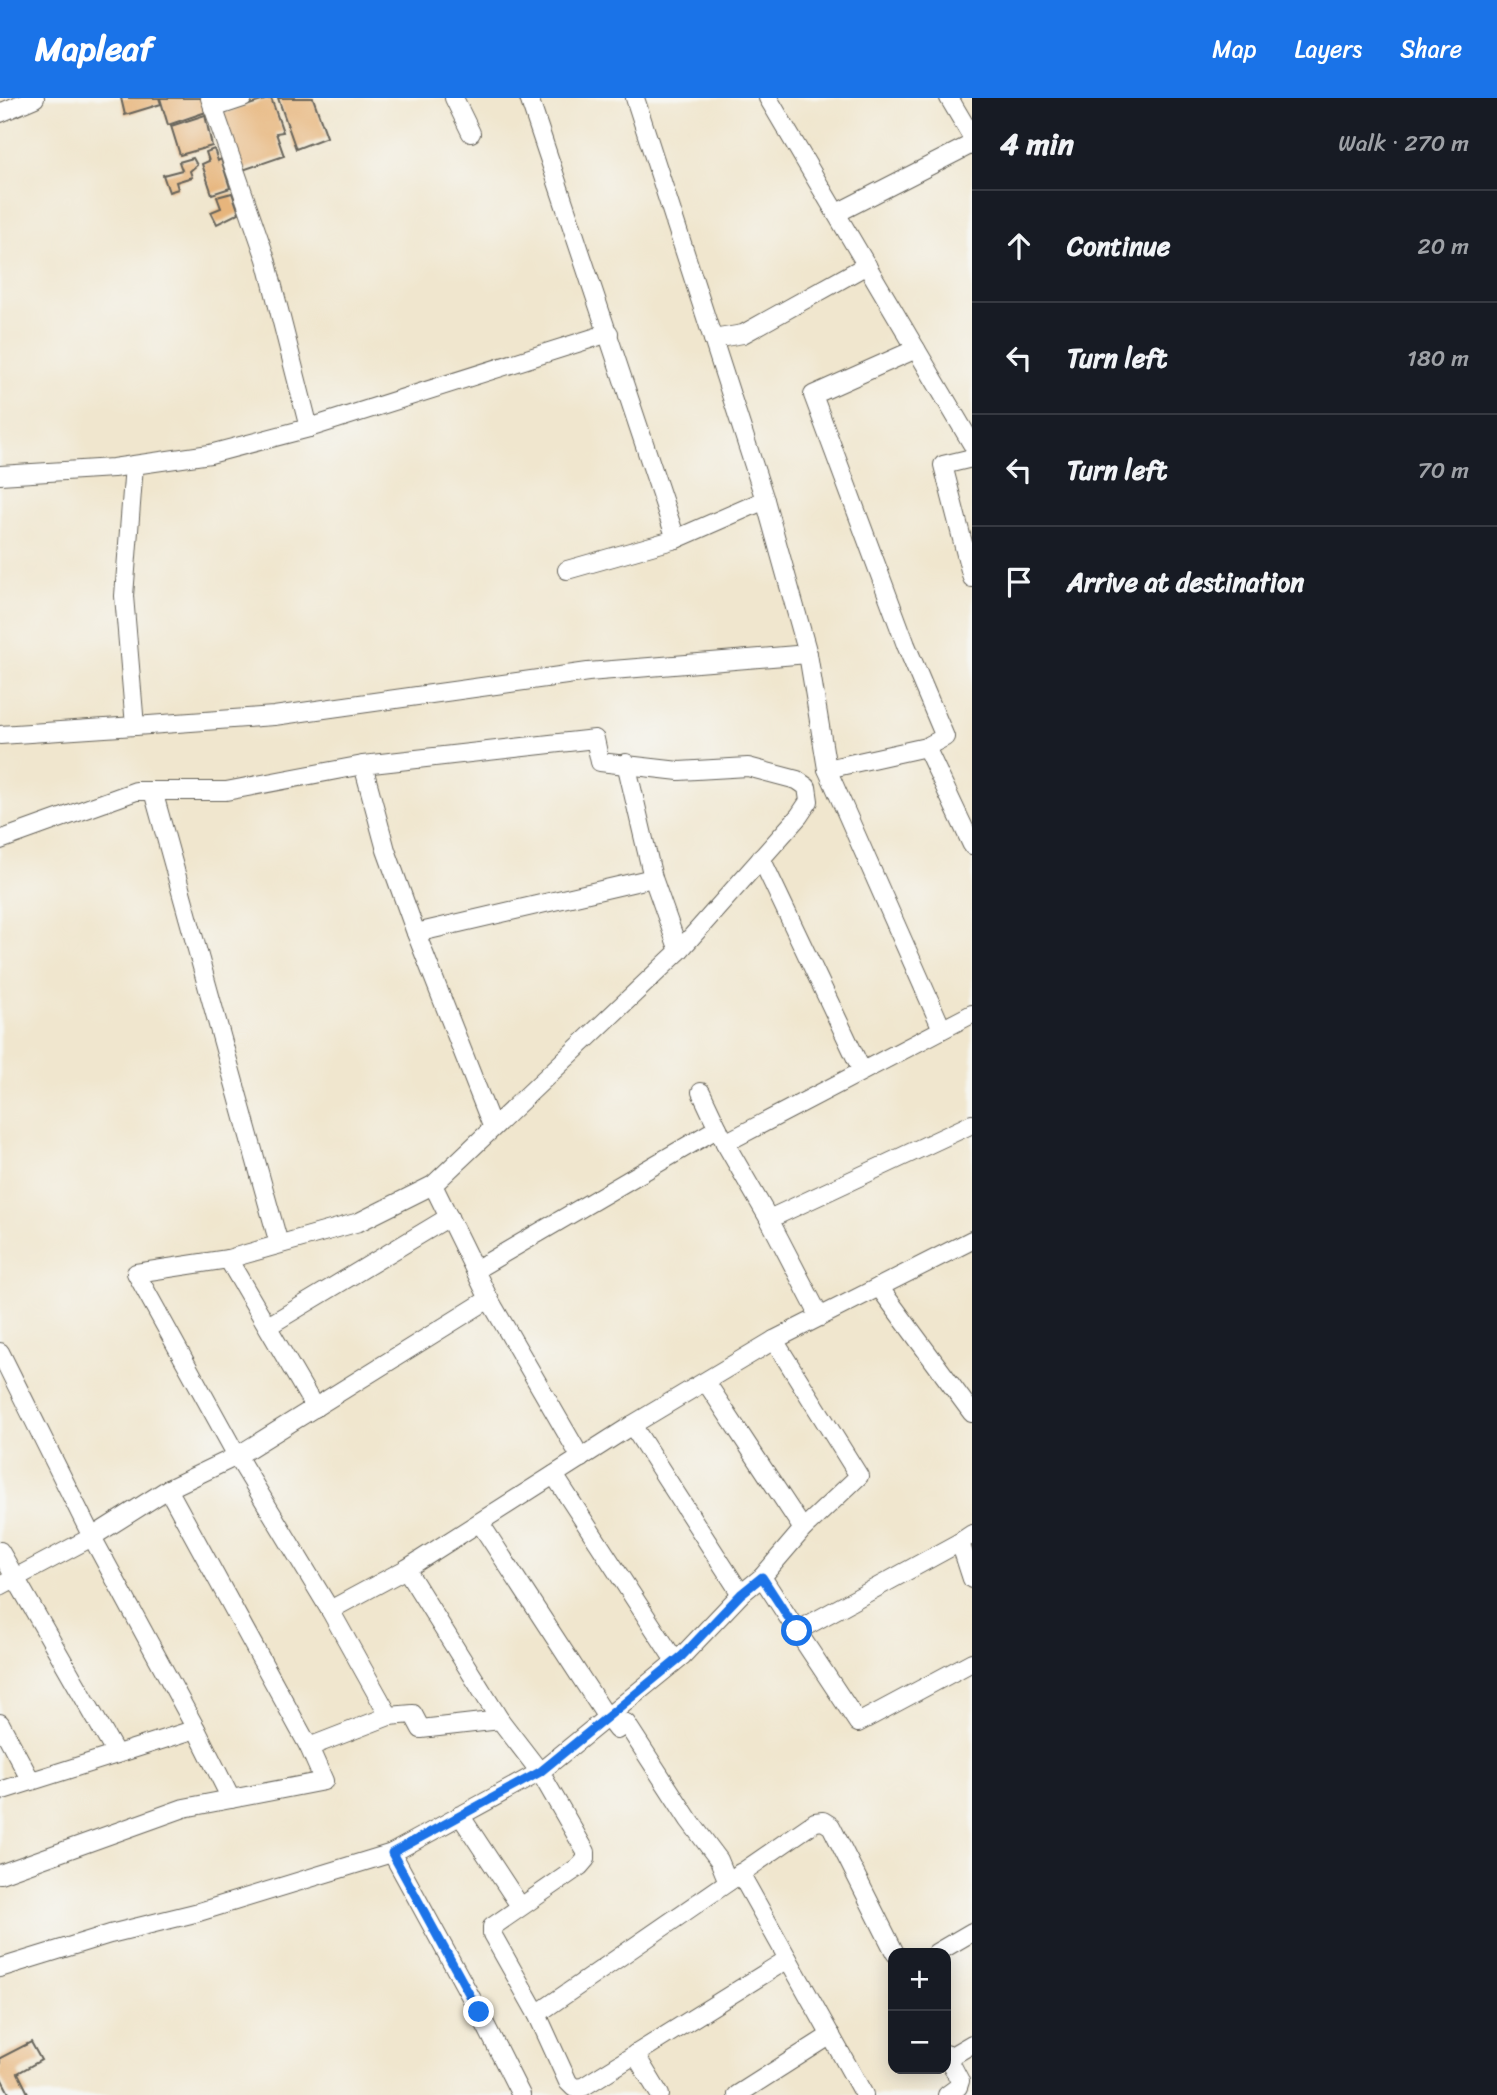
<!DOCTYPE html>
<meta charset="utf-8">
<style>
body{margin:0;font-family:Sriracha,sans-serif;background:#242831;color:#f1f3f6}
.controls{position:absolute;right:21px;bottom:21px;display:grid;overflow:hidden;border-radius:14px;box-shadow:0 4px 18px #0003}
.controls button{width:63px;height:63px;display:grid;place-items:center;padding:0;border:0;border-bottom:2px solid #363941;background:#171b24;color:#f1f3f6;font:35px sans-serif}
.stop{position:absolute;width:21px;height:21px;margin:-16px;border:5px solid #1a73e8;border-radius:50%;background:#fff}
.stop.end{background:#1a73e8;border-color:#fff;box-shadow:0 2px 7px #0008}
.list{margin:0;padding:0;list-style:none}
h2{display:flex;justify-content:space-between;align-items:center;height:91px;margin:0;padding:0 28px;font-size:30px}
h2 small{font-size:23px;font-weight:400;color:#9ea1a6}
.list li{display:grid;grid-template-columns:46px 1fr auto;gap:21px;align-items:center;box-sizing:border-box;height:112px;padding:0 28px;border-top:2px solid #363941}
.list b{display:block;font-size:26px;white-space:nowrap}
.list em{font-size:23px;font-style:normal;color:#9ea1a6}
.icon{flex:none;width:38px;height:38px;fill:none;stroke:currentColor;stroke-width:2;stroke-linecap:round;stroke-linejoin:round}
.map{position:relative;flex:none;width:972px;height:1997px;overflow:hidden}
header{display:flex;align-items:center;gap:42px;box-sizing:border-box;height:98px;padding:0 35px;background:#1a73e8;color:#fff}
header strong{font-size:33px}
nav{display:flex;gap:38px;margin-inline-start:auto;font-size:24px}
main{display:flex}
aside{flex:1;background:#171b24}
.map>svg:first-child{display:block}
.building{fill:#e7b57c}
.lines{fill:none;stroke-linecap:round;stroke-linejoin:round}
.minor-casing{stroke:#66635a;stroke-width:20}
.minor{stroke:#fff;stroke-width:18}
.route{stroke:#1a73e8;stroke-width:9}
</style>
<header>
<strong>Mapleaf</strong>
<nav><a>Map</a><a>Layers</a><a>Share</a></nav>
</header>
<main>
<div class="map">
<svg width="972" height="1997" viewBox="0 0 972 1997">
<rect width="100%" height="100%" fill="#f6f6f2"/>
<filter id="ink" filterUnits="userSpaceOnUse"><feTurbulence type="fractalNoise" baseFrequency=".0143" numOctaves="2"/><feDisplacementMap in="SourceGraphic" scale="14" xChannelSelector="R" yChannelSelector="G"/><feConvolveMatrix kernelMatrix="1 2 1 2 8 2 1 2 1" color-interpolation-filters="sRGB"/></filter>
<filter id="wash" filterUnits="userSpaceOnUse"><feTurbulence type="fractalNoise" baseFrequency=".00686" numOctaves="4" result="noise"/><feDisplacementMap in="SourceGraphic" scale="28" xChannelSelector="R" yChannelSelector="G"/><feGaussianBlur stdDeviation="1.57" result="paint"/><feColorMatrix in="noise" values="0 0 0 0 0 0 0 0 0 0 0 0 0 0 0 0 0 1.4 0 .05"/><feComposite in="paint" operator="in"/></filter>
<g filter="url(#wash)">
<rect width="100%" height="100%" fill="#f0e6ce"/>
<g id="blocks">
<g class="building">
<path d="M121,0H159L161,6L125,17Z"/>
<path d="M160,0H206L209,13L168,27Z"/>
<path d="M271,0L283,34L276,35L284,58L237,74L218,17Z"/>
<path d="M278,0H313L327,39L296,51Z"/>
<path d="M205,17L212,48L180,57L171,28Z"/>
<path d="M214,51L218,63L221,61L230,90L212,96L202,66L209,63L206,54Z"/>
<path d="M193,60L197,67L190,73L192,79L176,84L178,91L169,94L163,77L182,72L179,64Z"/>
<path d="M232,95L239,115L217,126L211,114L221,110L217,99Z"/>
<path d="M31,1944L41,1962L18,1975L29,1997H10L0,1978V1960Z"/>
</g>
</g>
</g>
<g filter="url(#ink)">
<use href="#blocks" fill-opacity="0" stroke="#66635a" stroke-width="2"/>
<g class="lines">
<defs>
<g id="minor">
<path d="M210,0L266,161L309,330"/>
<path d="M454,0L471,35"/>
<path d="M529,0L676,441"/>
<path d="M635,0L765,402L808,556L827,671L926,649L945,639L906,547L813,297L916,251"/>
<path d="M768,0L972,346"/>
<path d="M949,0L972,39"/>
<path d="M213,10L243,0"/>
<path d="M0,15L35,0"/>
<path d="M837,115L972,46"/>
<path d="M713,241L743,236L867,167"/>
<path d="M972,360L943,367L972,480"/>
<path d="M134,367L124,498L135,628L274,618L588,574L808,556"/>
<path d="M0,377L113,370L210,356L309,330L609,235"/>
<path d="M567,472L676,441L765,402"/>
<path d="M0,637L135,628"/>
<path d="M926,649L972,747"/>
<path d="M626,665L653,780L679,853"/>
<path d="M827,671L942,931"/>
<path d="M153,693L279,1146"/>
<path d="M0,742L136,693H226L363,667"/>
<path d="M761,760L862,973"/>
<path d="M416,835L653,780"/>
<path d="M701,994L725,1045L769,1121L820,1219"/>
<path d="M725,1045L972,916"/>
<path d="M433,1087L489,1201"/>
<path d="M769,1121L972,1026"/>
<path d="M228,1161L315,1310"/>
<path d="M475,1172L718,1030"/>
<path d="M879,1189L972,1315"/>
<path d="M268,1228L449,1119"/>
<path d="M0,1254L92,1439L196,1631L231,1701"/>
<path d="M706,1284L803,1431"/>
<path d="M632,1327L741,1496"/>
<path d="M554,1377L675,1563"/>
<path d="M480,1425L606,1618L617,1632L626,1625L689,1722L719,1762L728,1784"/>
<path d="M972,1436L960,1444L972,1481"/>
<path d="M960,1444L797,1533L858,1625L972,1564"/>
<path d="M0,1453L116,1656"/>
<path d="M406,1471L500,1622"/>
<path d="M762,1479L797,1533"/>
<path d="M0,1488L92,1439L168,1391L237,1358L489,1201L581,1360"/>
<path d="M330,1512L406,1471L632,1327L774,1242L972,1142"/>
<path d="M389,1618L330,1512L237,1358L136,1175L228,1161L359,1124L433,1087L679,853L799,718L809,703L807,689L797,682L748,669L679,673L600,664L595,641L363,667L386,752L416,835L492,1028"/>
<path d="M0,1625L31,1683"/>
<path d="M309,1649L389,1618L413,1616L421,1631L500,1622L540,1674L586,1754V1761L580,1768L492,1829V1836L537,1916L568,1984L574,1990L583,1989L788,1861"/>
<path d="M0,1693L196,1631"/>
<path d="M460,1717L520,1808"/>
<path d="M392,1755L479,1914L521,1997"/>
<path d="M740,1775L864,1997"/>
<path d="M0,1776L184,1710L324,1683L309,1649L168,1391"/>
<path d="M936,1855L972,1834"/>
<path d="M0,1870L110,1836L199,1814L392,1755L540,1674L682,1558L741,1496L762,1479L803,1431L859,1378L774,1242"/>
<path d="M537,1916L815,1724L823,1723L831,1728L895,1855"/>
<path d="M635,1956L660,1997"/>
<path d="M946,1956L960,1983L958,1989L947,1997"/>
<path d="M948,1960L972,1946"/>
<path d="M737,1997L831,1937"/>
</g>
</defs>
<use href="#minor" class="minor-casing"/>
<use href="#minor" class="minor"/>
</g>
</g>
<g class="lines" filter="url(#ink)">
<path class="route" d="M479,1914L392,1755L540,1674L682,1558L741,1496L762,1479L797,1533"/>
</g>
</svg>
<div class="controls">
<button>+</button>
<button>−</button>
</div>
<div class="stop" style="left:797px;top:1533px"></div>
<div class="stop end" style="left:479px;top:1914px"></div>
</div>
<aside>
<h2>4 min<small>Walk · 270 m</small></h2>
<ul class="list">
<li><svg class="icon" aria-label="ahead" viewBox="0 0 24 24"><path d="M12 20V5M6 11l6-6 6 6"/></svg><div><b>Continue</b></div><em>20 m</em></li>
<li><svg class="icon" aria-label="left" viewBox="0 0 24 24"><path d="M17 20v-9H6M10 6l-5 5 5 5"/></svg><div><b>Turn left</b></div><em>180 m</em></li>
<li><svg class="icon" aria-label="left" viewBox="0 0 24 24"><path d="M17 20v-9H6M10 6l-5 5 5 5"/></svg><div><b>Turn left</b></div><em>70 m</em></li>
<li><svg class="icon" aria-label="arrive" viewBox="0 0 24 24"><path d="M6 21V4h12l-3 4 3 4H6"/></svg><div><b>Arrive at destination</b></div></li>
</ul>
</aside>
</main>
